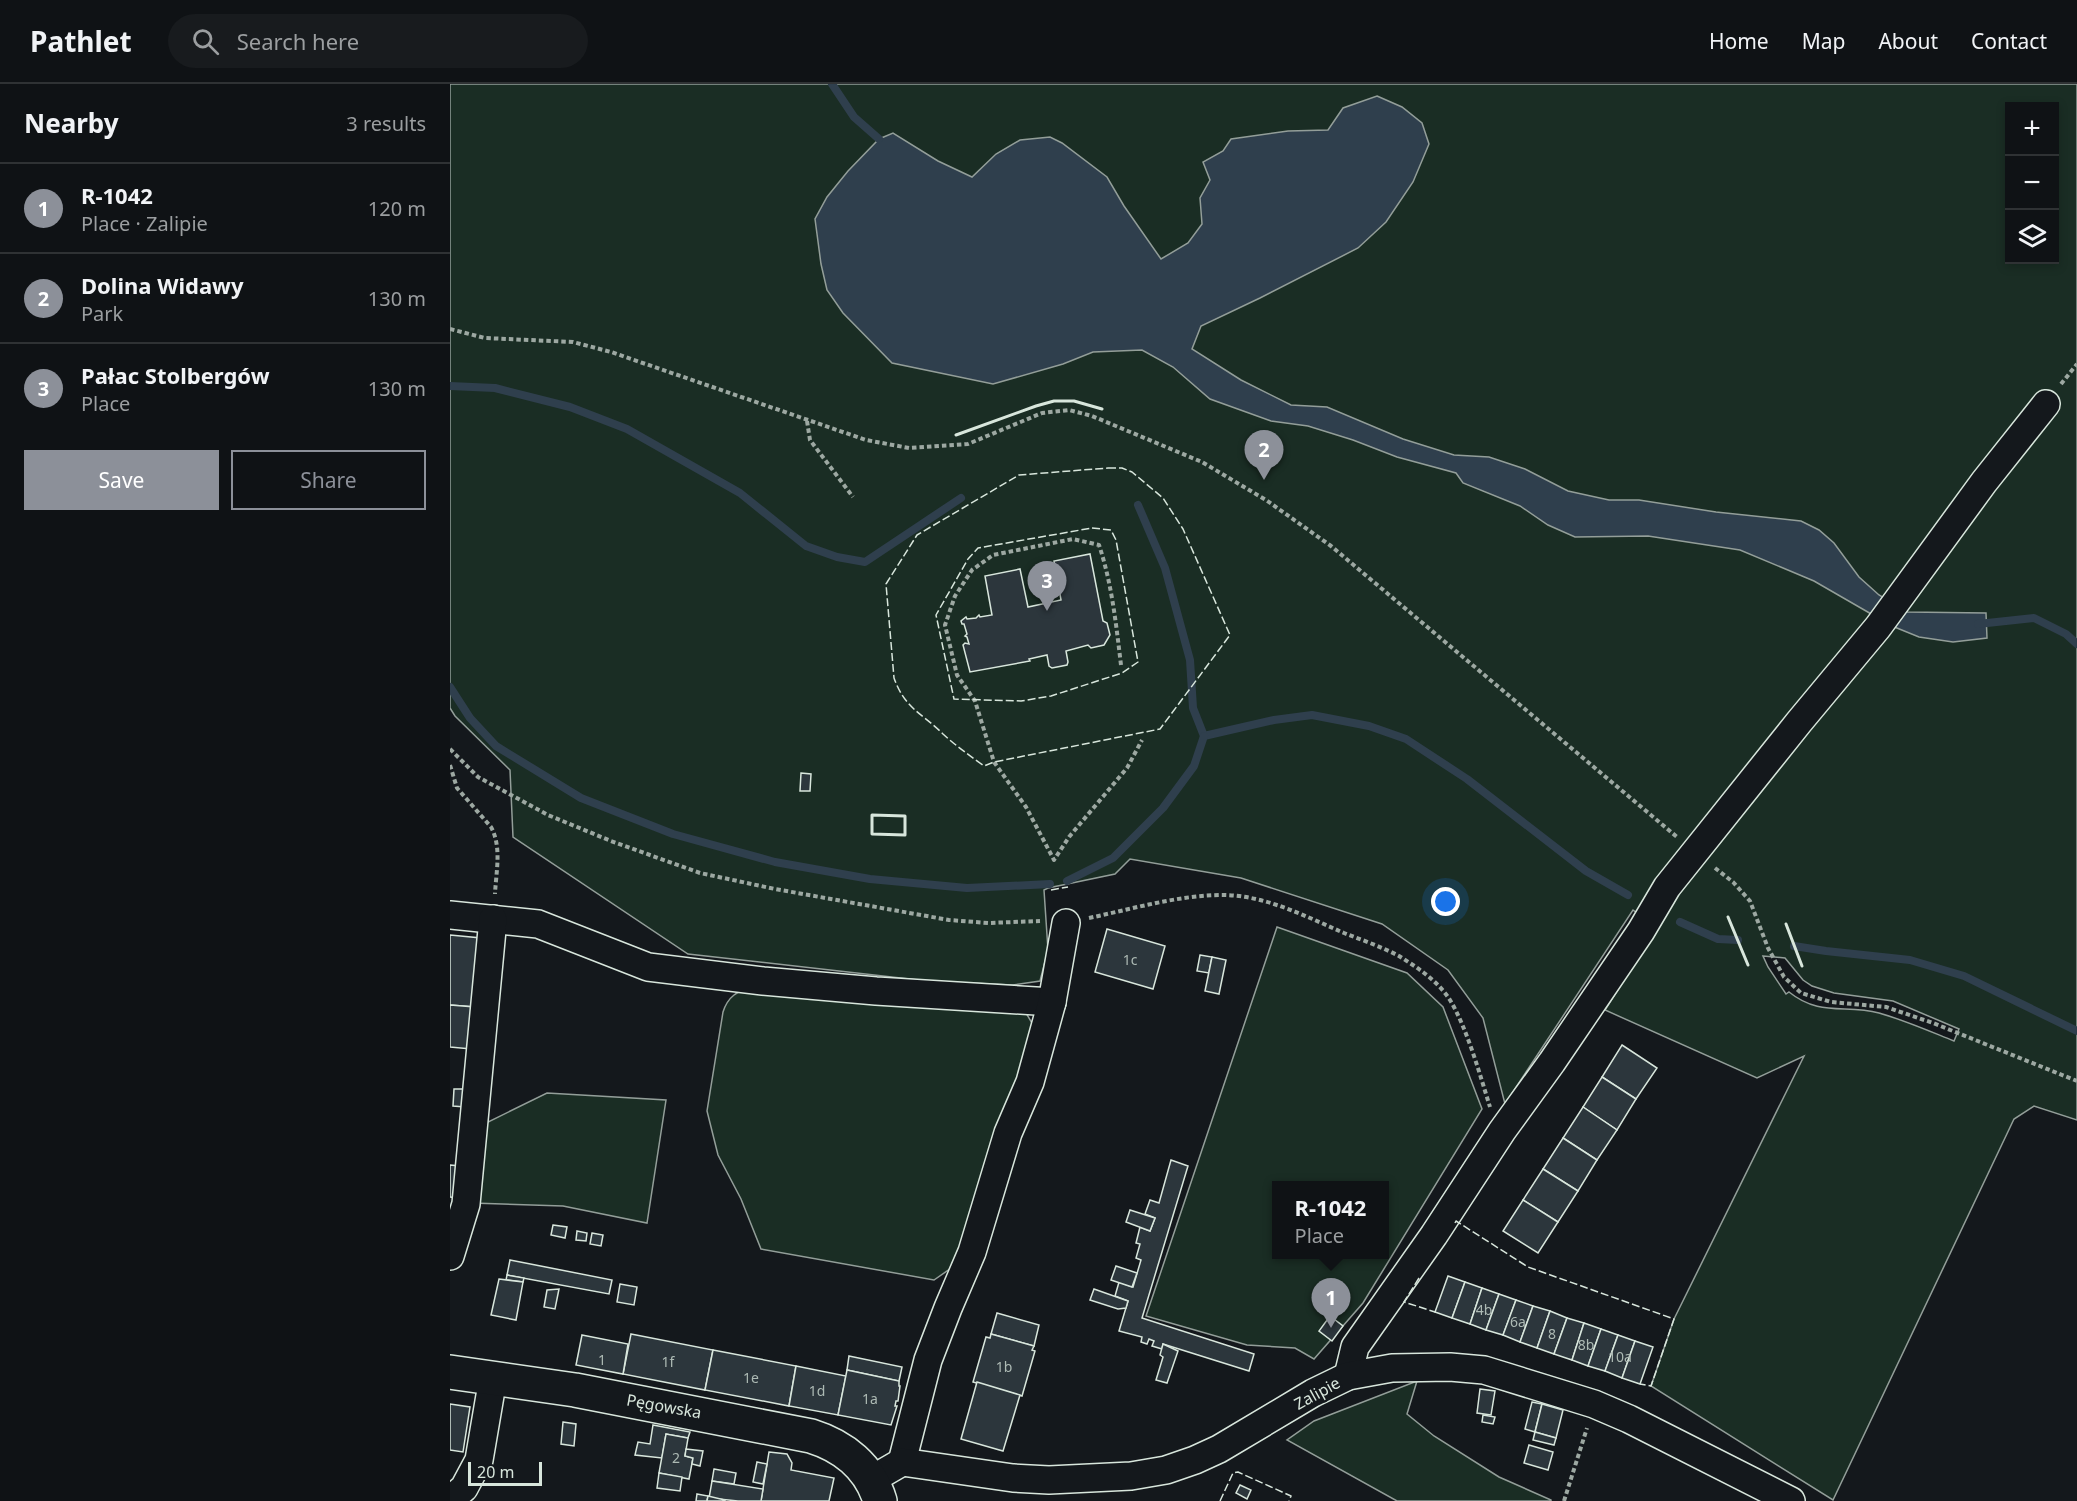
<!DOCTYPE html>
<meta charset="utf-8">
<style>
body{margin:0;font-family:"Noto Sans",sans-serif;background:#181b1e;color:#f1f3f6}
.controls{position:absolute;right:18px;top:18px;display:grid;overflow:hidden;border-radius:0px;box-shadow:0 3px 9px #0003}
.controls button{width:54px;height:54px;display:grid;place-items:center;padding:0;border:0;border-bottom:2px solid #2f3234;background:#0f1215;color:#f1f3f6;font:30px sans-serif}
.scale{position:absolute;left:18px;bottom:15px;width:74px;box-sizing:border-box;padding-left:6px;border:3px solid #d8e6dc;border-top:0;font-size:16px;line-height:21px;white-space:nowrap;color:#d8e6dc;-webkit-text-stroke:4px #14181c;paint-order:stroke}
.you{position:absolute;left:996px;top:818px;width:21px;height:21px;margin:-15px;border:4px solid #fff;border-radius:50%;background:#1a73e8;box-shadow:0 0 0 9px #1a73e833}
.badge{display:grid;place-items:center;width:39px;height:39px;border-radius:50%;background:#8c9099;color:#fff;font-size:20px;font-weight:700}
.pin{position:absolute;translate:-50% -50px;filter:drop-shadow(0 2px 3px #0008)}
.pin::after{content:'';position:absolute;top:32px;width:21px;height:18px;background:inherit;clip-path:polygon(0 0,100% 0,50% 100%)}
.popup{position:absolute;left:822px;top:1097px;width:117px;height:78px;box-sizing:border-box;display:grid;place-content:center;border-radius:0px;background:#0f1215;filter:drop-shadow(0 2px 4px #0005);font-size:20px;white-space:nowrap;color:#9b9ea0}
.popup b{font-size:22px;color:#f1f3f6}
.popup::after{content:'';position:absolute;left:50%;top:100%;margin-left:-12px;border:12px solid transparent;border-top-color:#0f1215}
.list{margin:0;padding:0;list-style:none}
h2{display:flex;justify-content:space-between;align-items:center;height:78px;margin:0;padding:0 24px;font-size:26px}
h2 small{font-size:20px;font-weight:400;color:#9b9ea0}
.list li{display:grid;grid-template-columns:39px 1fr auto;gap:18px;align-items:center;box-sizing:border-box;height:90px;padding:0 24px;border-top:2px solid #2f3234}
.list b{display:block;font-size:22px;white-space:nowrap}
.list p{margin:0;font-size:20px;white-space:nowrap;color:#9b9ea0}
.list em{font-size:20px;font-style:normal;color:#9b9ea0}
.actions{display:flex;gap:12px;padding:18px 24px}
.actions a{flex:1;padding:14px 0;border:2px solid #8c9099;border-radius:0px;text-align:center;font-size:21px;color:#8c9099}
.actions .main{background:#8c9099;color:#fff}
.icon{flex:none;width:33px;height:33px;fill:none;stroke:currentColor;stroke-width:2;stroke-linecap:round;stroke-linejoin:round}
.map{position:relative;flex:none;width:1627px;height:1417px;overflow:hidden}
header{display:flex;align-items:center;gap:36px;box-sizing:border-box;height:84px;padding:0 30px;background:#0f1215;border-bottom:2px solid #2f3234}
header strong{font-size:28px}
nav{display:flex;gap:33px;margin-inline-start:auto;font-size:21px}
.search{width:420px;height:54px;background:#181b1e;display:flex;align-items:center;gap:15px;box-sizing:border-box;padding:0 21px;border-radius:33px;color:#9b9ea0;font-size:22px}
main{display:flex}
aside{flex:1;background:#0f1215}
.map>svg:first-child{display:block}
.green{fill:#1a2d24;stroke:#939e99;stroke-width:1.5;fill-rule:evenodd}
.water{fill:#2f3f4d;stroke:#939e99;stroke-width:1.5}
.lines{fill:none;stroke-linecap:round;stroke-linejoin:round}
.stream{stroke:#2f3f4d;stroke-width:8}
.building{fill:#2c363c;stroke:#d8e6dc;stroke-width:1.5}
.minor-casing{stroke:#d8e6dc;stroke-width:30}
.major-casing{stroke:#d8e6dc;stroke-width:36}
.path{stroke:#9da8a2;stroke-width:4;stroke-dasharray:4.5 3;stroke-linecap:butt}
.minor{stroke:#14181c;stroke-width:27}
.major{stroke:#14181c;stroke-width:33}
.fence{stroke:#d8e6dc;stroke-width:1.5;stroke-dasharray:8 3;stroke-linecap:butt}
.wall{stroke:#d8e6dc;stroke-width:3}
.labels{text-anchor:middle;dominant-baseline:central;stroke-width:4.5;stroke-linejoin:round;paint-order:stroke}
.number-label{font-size:14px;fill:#adbab4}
.street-label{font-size:16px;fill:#d8e6dc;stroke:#14181c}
</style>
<header>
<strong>Pathlet</strong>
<div class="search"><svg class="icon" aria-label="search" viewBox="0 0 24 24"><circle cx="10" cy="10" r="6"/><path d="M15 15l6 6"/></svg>Search here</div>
<nav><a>Home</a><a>Map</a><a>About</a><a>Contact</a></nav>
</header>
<main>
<aside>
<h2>Nearby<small>3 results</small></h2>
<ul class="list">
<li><span class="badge">1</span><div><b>R-1042</b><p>Place · Zalipie</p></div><em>120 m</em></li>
<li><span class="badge">2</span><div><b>Dolina Widawy</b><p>Park</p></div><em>130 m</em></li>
<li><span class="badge">3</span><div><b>Pałac Stolbergów</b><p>Place</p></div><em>130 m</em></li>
</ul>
<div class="actions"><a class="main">Save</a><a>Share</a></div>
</aside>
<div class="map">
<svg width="1627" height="1417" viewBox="0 0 1627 1417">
<rect width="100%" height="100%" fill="#14181c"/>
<g class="green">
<path d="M0,0H1627V1036L1584,1022L1564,1035L1383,1416L1201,1302L1224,1235L1354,972L1307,994L1155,926L1207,844L1183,826L1055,1020L1033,934L998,886L932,840L791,794L680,775L665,790L598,804L594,806L598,866L590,897L563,901L477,897L238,870L63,753L60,686L5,632L0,624ZM1560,22H1604V176H1560ZM1313,872L1335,874L1353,896L1362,902L1384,909L1443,917L1509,945L1504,957C1479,947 1454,936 1429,929C1395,920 1370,933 1339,908L1336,910L1318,883Z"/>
<path d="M827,843L957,889L993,923L1032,1025L913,1219L864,1275L845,1264L797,1261L696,1232ZM827,1102H935V1170H827Z"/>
<path d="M302,902L576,929L585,944L507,1180L484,1196L311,1165L291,1115L268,1071L257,1027L273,928C278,912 287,908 302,902Z"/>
<path d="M97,1009L216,1016L197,1139L113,1122L22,1119L32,1041Z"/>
<path d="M967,1297L957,1330L984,1352L1049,1393L1101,1416V1417H947L837,1356L864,1337Z"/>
</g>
<path class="water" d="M927,12L952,23L972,39L979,60L963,98L936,138L908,164L810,214L751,242L742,265L791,296L841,321L877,323L953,355L1004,371L1039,373L1075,385L1118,407L1159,416H1189L1266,428L1351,437L1369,446L1384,459L1409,493L1429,511L1457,528L1536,529L1537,554L1503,558L1469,553L1442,542L1364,497L1290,466L1198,452L1125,453L1098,441L1070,422L1013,399L1006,389L947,373L903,356L858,342L821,337L760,315L723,283L692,266L643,268L613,280L543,300L442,279L393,229L377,206L371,180L365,135L377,113L398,87L429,55L443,49L488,77L522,93L546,70L570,56L600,53L612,59L657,93L674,122L711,175L738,159L752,140L750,114L760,96L753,78L773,67L781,55L838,47L878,46L893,24Z"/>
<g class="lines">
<g class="stream">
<path d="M382,0L404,33L429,55"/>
<path d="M0,302L45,304L120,323L177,345L290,409L356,462L387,473L415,478L511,414"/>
<path d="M688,421L715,484L740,576L743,624L754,652L824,636L862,631L919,642L956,655L1017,695L1136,787L1178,811"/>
<path d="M1528,540L1584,534L1616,550L1627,560"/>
<path d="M0,603L20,634L46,662L131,714L223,750L325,778L420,795L517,804L600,800"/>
<path d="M617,797L663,774L713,724L744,682L754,652"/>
<path d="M1230,838L1268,855L1288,856"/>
<path d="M1344,862L1376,867L1460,876L1514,892L1627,947"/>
</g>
</g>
<g class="building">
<path d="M640,470L653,537L657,539L660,551L654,561L641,564L638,561L616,567L618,578L617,581L602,584L599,582L597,571L579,575L580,577L520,588L513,561L515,559L519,560L517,553L515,552L517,550L514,540H512L511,537L516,533L517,535L526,534L529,531L530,533L542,531L535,492L570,485L578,523L611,516L604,477Z"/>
<path d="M351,689L361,690L360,707H350Z"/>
<path d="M657,845L715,862L703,905L645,888Z"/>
<path d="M0,851L31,854L25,923L0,921Z"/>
<path d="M750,871L762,873L759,889L747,887Z"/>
<path d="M762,873L776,876L769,910L755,907Z"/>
<path d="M0,921L25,923L21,965L0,963Z"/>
<path d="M1172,961L1207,984L1186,1015L1152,993Z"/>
<path d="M1152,993L1186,1015L1167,1046L1133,1023Z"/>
<path d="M4,1005H16L15,1023L3,1022Z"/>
<path d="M1133,1023L1167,1046L1147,1076L1113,1054Z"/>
<path d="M1113,1054L1147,1076L1128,1107L1093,1085Z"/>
<path d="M721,1076L738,1082L692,1234L804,1270L799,1287L713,1260L712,1265L702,1262L704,1257L699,1255L697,1260L691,1258L692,1253L669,1247L678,1217L665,1212L669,1198L683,1203L691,1176L686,1174L690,1160L686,1159L690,1143L700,1147L705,1134L695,1130L700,1116L709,1119Z"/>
<path d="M0,1081L10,1082L8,1114L0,1113Z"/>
<path d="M1093,1085L1128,1107L1108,1138L1073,1116Z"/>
<path d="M1073,1116L1108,1138L1088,1169L1053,1147Z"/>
<path d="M680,1126L705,1134L700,1147L676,1138Z"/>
<path d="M103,1141L117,1143L115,1154L101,1151Z"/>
<path d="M127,1147L137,1149L136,1157L126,1156Z"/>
<path d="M142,1149L153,1151L151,1162L140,1160Z"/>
<path d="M60,1176L162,1196L159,1210L57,1191Z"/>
<path d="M666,1182L687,1189L682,1203L661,1196Z"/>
<path d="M57,1191L74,1194L73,1198L56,1196Z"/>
<path d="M998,1192L1015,1198L1002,1234L985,1228Z"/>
<path d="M49,1195L73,1198L66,1236L41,1231Z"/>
<path d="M1015,1198L1032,1204L1020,1240L1002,1234Z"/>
<path d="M170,1200L187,1203L184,1221L167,1218Z"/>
<path d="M1032,1204L1049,1210L1036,1246L1020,1240Z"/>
<path d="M109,1205L105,1225L94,1223L97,1206Z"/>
<path d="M644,1205L678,1217L676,1224L668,1225L640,1216Z"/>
<path d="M1049,1210L1066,1216L1053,1251L1036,1246Z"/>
<path d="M1066,1216L1083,1222L1070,1258L1053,1251Z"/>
<path d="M1083,1222L1100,1227L1087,1264L1070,1258Z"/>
<path d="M1100,1227L1117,1234L1104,1270L1087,1264Z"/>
<path d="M547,1229L589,1241L584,1262L541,1250Z"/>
<path d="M880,1232L893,1242L882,1257L869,1247Z"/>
<path d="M1117,1234L1134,1239L1122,1276L1104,1270Z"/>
<path d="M1134,1239L1151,1245L1138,1282L1122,1276Z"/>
<path d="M1151,1245L1168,1251L1155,1287L1138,1282Z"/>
<path d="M181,1250L263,1266L255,1306L173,1290Z"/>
<path d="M541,1250L584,1262L582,1266L585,1267L572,1312L523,1298L536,1253L540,1254Z"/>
<path d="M132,1251L178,1260L173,1290L126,1281Z"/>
<path d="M1168,1251L1185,1257L1172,1294L1155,1287Z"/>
<path d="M1185,1257L1203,1263L1190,1300L1172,1294Z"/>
<path d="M713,1260L728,1267L717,1299L706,1296L713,1273L710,1271Z"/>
<path d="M263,1266L346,1282L339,1322L255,1306Z"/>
<path d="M399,1272L452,1283L449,1297L397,1286Z"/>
<path d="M346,1282L396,1292L388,1331L339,1322Z"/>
<path d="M397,1286L449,1297V1302H450L448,1317H446L445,1322H447L441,1341L388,1331Z"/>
<path d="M527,1298L570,1311L553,1367L511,1355Z"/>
<path d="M1030,1305L1045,1307L1041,1331L1027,1329Z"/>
<path d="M1082,1318L1092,1320L1085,1348L1075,1345Z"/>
<path d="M0,1320L20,1323L13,1368L0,1366Z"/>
<path d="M1092,1320L1113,1326L1106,1354L1085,1348Z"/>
<path d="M1033,1331L1045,1333L1043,1340L1032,1338Z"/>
<path d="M113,1338L126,1340L124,1362L111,1360Z"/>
<path d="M203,1341L240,1348L238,1354L216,1350L212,1374L185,1371L188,1358L200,1360Z"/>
<path d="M1085,1348L1106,1354L1104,1361L1083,1356Z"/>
<path d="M216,1350L238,1354L235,1372L243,1374L239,1395L209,1389Z"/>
<path d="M1079,1361L1103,1368L1098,1386L1074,1379Z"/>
<path d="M236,1365L253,1367L250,1382L242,1380L243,1374L235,1372Z"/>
<path d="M319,1368L337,1370L342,1379L341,1386L384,1394L379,1417H311Z"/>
<path d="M307,1378L317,1380L313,1400L303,1398Z"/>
<path d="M264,1385L286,1389L284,1400L262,1397Z"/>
<path d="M209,1389L232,1393L230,1407L207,1404Z"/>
<path d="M262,1397L313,1405L311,1417H288L259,1414Z"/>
<path d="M790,1401L801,1406L797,1415L786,1409Z"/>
<path d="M247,1410L258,1412L257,1417H246Z"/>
<path d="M258,1412L275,1416V1417H257Z"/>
</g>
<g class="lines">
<defs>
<g id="minor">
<path d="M0,831L88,840L198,883L313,897L426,907L602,918"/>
<path d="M0,1172L16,1120L43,835"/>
<path d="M898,1292L905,1263L984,1151L1052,1047L1102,978L1191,847L1217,803L1349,638L1428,543L1534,398L1596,320"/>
<path d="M452,1378L478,1276L498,1224L522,1168L558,1049L580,998L602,918L616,839"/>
<path d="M421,1396L452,1378L563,1394L599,1396L681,1392L716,1386L745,1376L769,1365L863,1309L898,1292L942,1284L1000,1283L1034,1286L1144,1320L1179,1335L1341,1417"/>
<path d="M0,1416L14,1404L29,1376L43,1294"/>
</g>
<path id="major" d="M0,1288L125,1306L361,1352C393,1362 420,1383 430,1417"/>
</defs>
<use href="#minor" class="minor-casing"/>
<use href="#major" class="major-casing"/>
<g class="path">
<path d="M0,245L35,254L123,258L161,268L416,356L459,364L518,360L592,329L619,326L642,332L752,378L816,416L881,462L1227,753"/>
<path d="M1611,300L1627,280"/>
<path d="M357,337L360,356L403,413"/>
<path d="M671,581C666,540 662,500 649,461L623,455L543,471L522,486L505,512L495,541L507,591L525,617L544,678L576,723L604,776L619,753L677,684L692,656"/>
<path d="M0,665L28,693L98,731L161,757L250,789L325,805L499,836L538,839L590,837"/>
<path d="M0,681L7,704L41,743C52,763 46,788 45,810"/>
<path d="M1265,784L1283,798L1300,817L1318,864L1334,893L1351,909L1381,918L1436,923L1483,939L1627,997"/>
<path d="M639,834C682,825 725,812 769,811C813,810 855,832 894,849C912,856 932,863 949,872C968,884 988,897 1000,916C1017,944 1030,991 1040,1023"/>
<path d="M1114,1417L1137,1344"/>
</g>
<use href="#minor" class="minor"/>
<use href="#major" class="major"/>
<g class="fence">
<path d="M658,384H672L682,388L713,414L733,445L780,551L710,645L544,678L534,682C519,671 506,662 493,650C472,629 455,625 444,594L436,500L467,451L569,391Z"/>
<path d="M642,444L661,446L666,456L688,578L672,589L601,612L571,617L504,615L486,531L518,475L528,464Z"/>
<path d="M601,806L618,803"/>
<path d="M1005,1139L1006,1137L1078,1183L1224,1235L1201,1302L1190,1300"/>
<path d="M969,1194L954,1218L985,1228"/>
<path d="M770,1417L783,1389L788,1388L841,1412L839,1417"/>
</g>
<g class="wall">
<path d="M506,351L586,322L604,317H624L652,325"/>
<path d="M422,731L455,732V751L422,750Z"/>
<path d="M1278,833L1298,881"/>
<path d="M1336,840L1352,882"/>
</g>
</g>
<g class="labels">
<g class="number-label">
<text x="680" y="875">1c</text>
<text x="1034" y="1225">4b</text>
<text x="1068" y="1237">6a</text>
<text x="1102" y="1249">8</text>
<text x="1136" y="1260">8b</text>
<text x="1170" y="1272">10a</text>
<text x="152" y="1275">1</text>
<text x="218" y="1277">1f</text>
<text x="554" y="1282">1b</text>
<text x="301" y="1293">1e</text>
<text x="367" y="1306">1d</text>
<text x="420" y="1314">1a</text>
<text x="226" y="1373">2</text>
</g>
<g class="street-label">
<text transform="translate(867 1309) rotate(-29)">Zalipie</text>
<text transform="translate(214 1322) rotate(10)">Pęgowska</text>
</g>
</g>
</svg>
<div class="controls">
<button>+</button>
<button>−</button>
<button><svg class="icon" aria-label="layers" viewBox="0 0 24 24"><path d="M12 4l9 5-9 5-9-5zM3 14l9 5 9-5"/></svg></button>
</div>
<div class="scale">20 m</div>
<div class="you"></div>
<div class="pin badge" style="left:881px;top:1244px">1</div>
<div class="popup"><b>R-1042</b>Place</div>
<div class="pin badge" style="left:814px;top:396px">2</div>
<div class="pin badge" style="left:597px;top:527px">3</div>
</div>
</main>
